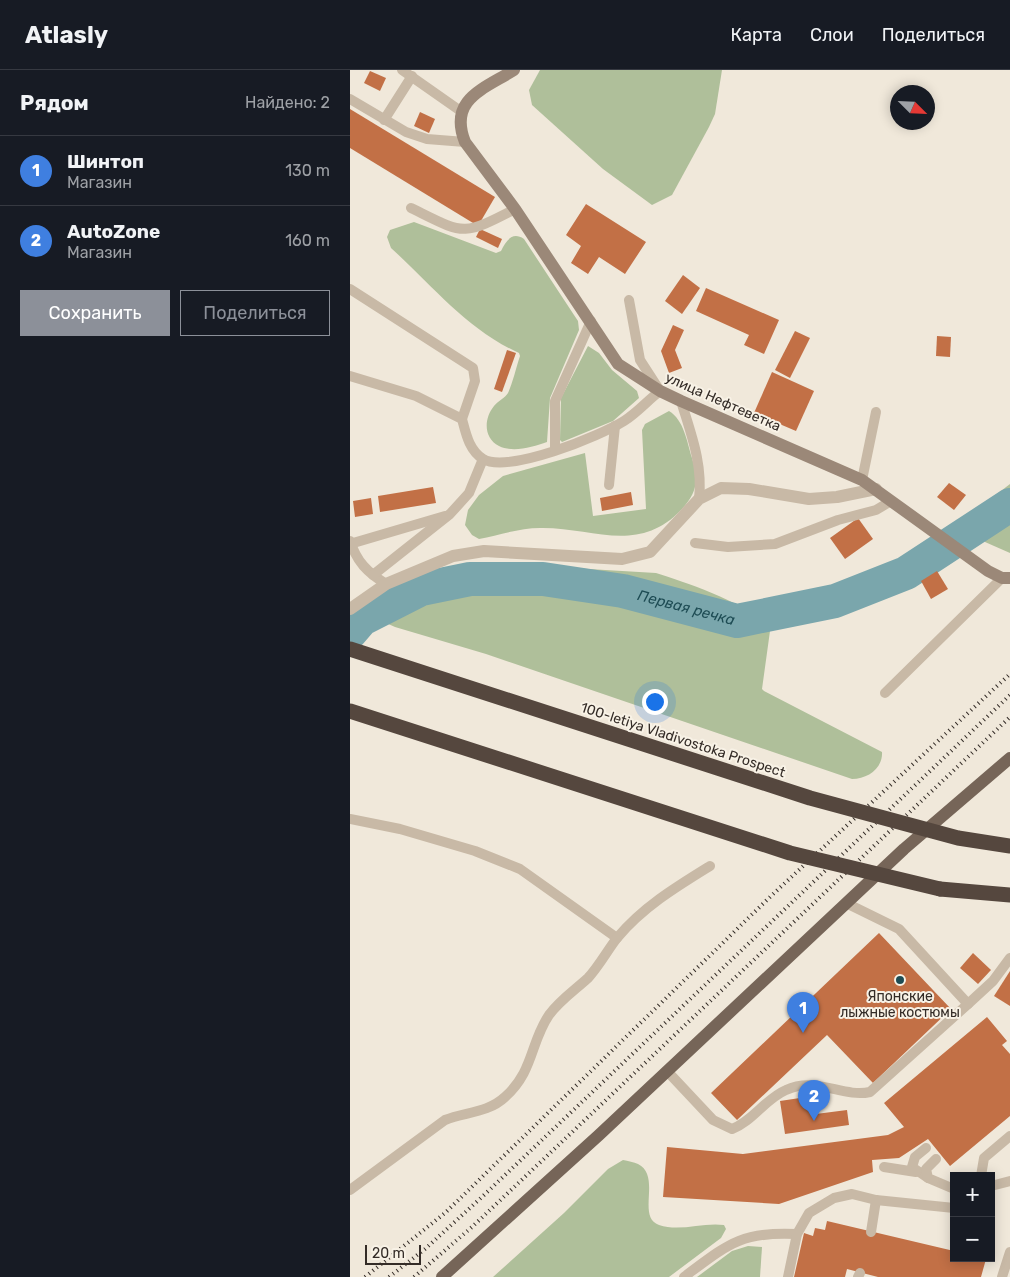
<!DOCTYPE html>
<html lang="ru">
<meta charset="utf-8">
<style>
body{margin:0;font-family:Rubik,sans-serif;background:#20242c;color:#f1f3f6}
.controls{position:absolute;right:15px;bottom:15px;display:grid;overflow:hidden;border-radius:0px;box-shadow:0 2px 12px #0003}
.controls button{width:45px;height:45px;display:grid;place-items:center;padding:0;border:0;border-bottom:1px solid #363941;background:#171b24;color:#f1f3f6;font:25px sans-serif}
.compass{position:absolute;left:540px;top:15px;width:45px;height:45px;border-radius:50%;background:#171b24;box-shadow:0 2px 12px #0003;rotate:114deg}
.scale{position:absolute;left:15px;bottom:12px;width:56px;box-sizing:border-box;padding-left:5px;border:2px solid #342c27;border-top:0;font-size:14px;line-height:18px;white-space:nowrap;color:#342c27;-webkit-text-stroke:4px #f8f2e6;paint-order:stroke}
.you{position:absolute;left:304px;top:631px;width:18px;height:18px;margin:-12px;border:4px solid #fff;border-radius:50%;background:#1a73e8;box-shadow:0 0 0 8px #1a73e833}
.badge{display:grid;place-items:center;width:32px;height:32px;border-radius:50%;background:#8c9099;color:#fff;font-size:16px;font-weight:700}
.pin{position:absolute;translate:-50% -41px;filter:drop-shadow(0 1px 2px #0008)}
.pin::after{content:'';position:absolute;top:26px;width:18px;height:15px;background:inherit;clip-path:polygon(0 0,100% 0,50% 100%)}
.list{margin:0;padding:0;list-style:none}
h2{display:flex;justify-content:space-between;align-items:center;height:65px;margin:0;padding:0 20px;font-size:21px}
h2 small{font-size:16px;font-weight:400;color:#9ea1a6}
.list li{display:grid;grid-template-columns:32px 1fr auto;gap:15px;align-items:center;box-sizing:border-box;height:70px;padding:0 20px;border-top:1px solid #363941}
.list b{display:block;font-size:19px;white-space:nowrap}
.list p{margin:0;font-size:16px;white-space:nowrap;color:#9ea1a6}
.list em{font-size:16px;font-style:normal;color:#9ea1a6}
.actions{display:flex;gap:10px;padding:15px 20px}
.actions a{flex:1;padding:11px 0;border:1px solid #8c9099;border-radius:0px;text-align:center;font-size:18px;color:#8c9099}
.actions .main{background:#8c9099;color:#fff}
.map{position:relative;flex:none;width:660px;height:1207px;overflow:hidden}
header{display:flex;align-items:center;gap:30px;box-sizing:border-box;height:70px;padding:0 25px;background:#171b24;border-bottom:1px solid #363941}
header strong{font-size:24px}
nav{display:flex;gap:28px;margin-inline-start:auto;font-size:18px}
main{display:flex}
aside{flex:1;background:#171b24}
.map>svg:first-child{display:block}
.green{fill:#afbf9a}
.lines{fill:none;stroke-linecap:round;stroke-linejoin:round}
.river{stroke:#7aa6ac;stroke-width:34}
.building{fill:#c27046}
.lane{stroke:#c8b9a6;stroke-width:10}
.street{stroke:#c8b9a6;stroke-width:12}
.secondary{stroke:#9b8878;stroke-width:12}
.primary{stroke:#766558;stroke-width:12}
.highway{stroke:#55473e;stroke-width:15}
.rail{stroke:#342c27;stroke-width:4;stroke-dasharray:1 4;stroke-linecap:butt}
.highway-bridge{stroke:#55473e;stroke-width:15}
.poi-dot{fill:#1e4c54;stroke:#f8f2e6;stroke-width:2}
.labels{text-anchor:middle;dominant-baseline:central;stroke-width:4;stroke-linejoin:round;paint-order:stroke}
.street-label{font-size:14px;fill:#342c27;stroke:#f8f2e6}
.poi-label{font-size:14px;fill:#342c27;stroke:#f8f2e6}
.water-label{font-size:15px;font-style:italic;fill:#1e4c54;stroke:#f8f2e6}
</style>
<header>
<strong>Atlasly</strong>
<nav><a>Карта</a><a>Слои</a><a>Поделиться</a></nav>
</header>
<main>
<aside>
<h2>Рядом<small>Найдено: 2</small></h2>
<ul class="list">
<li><span class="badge" style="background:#3f7fe0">1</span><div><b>Шинтоп</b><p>Магазин</p></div><em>130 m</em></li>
<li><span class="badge" style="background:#3f7fe0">2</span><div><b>AutoZone</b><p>Магазин</p></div><em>160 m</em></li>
</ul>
<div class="actions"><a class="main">Сохранить</a><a>Поделиться</a></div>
</aside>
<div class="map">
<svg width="660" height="1207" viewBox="0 0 660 1207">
<rect width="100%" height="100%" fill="#f0e8da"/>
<g class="green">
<path d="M190,0H372L365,44L359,57L322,125L302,135L253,99L182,35L179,20Z"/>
<path d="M64,152L146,183L151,181C156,171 162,161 174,169L224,245L228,251L229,260L200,328L197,372C183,377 163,383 149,376C133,368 134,348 144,336C148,331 155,328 158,323C163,312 166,298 170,286L169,283C116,259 83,216 41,178L37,167L40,160Z"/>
<path d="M238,276L249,283L262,300L287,321L289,328L263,351L212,372L210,370L211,328Z"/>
<path d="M319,341C334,350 337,372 342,388C349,411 347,423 331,440C288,485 242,457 190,458C170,458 149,465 129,469L122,465L115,455L118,440L129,425L153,406L235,383L243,446L296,439L292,360L295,354Z"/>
<path d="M660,414V483L635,472L624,450L630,437Z"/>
<path d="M122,492L306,503C337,513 403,534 420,561L412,619L414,621L532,682C533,698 518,709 502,709L136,584L45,557L25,548L24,542C45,512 88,502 122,492Z"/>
<path d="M273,1090C278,1091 284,1092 288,1094C312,1106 286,1147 309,1155C330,1162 353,1152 374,1155L376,1159L371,1168L319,1207H143L214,1143L258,1099Z"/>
<path d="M398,1176L412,1177L410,1207H347L382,1181Z"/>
</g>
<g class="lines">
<path class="river" id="s1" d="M0,563L12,549L71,519L120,509H193L273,521L387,551L485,531L556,503L660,435"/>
</g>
<g class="building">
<path d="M20,1L36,8L30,21L14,13Z"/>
<path d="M0,39L145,127L128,156L0,78Z"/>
<path d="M70,42L85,49L79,63L64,56Z"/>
<path d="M236,134L296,172L275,204L249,187L238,204L221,193L231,176L216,165Z"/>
<path d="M130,159L152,169L148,178L126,167Z"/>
<path d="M333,205L350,218L332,244L315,231Z"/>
<path d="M356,218L429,250L414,284L394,275L399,265L346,241Z"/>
<path d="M323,255L334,260L325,280L332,298L319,303L311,281Z"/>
<path d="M445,261L460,268L440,308L425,300Z"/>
<path d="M587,266L601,267L600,287L586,286Z"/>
<path d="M157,280L166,283L152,322L144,319Z"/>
<path d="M422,302L464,321L446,361L404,343Z"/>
<path d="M599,413L616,425L604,440L587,427Z"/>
<path d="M83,417L86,433L30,442L28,426Z"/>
<path d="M281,422L283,435L252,441L250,428Z"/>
<path d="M21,428L23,444L5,447L3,431Z"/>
<path d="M508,448L523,469L495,489L480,468Z"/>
<path d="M587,501L598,519L581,529L571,511Z"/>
<path d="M529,863L601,939L523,1013L477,965L387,1050L361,1023Z"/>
<path d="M623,883L641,900L628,914L610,898Z"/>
<path d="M660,901V936L644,926Z"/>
<path d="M637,947L657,971L652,975L660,984V1046L600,1096L578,1069L549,1088L522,1090L523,1102L429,1134L313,1127L317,1077L393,1084L538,1065L554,1057L534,1033Z"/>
<path d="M463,1026L466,1044L497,1040L499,1055L435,1064L430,1031Z"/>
<path d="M477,1151L604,1181V1188L636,1189L631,1207H528L497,1199L495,1207H444L454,1163L463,1166L465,1158L475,1160Z"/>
</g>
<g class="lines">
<g class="lane">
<path d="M52,0L112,42"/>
<path d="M0,29L56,62L77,69L115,72"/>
<path d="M34,50L62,6"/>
<path d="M61,138C114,164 111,167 165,139"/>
<path d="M0,219L123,298L125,311L112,349"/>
<path d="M0,306L66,326L112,349C116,364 119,380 133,389C158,404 250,366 274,351C287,343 298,330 310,321L290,290L279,230"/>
<path d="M331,331C341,364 353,394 349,429"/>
<path d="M205,380V331L241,251"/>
<path d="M512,410L526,342"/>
<path d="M259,415L265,356"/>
<path d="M0,471C7,492 17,502 36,514"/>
<path d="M345,473L378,477L425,474L488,450L526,440L541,431"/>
<path d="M0,474L95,446"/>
<path d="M23,505L100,444L119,423L133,389"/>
<path d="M535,623L652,508"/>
<path d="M0,749L50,759L125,781L170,799L267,868"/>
<path d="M618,934L643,911L660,888"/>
<path d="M317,1001L363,1050L382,1059C403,1051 415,1029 436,1020C466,1006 493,1028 520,1022L618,934L549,859L496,833"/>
<path d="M576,1078L565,1087L562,1097L578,1108"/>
<path d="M586,1089L576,1099L578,1108L604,1119"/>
<path d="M534,1097L566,1102"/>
<path d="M631,1106L634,1088L660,1066"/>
<path d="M641,1116L660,1111"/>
<path d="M0,1120L95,1050C115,1042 138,1043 155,1027C184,1001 180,973 199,945C210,930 225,920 238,908C249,896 257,881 267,868C293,837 326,817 360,796"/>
<path d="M521,1162L526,1130"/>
<path d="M334,1207C377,1175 391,1161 447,1164"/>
<path d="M438,1207L447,1164L459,1143L484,1128L502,1124L526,1130L604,1138"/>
<path d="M508,1207L510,1203"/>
<path d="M652,1207L660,1182"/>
</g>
<path class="street" d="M0,539L36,514L103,486L134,481L272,489L300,482L349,429L371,418L399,419L459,429L487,427L526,419"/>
<path class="secondary" d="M164,0C134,19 98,29 115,72L165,139L268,294L310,321L331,331L512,410L638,501L652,508H660"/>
<path class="primary" d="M92,1207L249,1065L554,779L660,688"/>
<path class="highway" d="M590,819L660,825"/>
<g class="rail">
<path d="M15,1207L95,1143L421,826L660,604"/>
<path d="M39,1207L75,1179L133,1126L660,625"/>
<path d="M64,1207L122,1157L660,647"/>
</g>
<g class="highway-bridge">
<path d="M0,579L460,728L608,768L660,776"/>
<path d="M0,641L440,783L590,819"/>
</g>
</g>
<circle class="poi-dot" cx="550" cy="910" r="5"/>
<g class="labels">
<g class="street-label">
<text transform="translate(373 332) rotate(24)">улица Нефтеветка</text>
<text transform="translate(333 670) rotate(18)">100-letiya Vladivostoka Prospect</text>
</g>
<g class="poi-label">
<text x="550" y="926">Японские<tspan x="550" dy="16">лыжные костюмы</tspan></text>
</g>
<g class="water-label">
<text stroke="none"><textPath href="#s1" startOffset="354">Первая речка</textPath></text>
</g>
</g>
</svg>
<div class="controls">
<button>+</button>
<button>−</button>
</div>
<svg class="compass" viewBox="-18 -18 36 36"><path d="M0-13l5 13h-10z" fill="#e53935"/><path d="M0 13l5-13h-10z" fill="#9ea1a6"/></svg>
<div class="scale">20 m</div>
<div class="you"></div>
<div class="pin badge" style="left:453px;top:963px;background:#3f7fe0">1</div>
<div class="pin badge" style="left:464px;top:1051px;background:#3f7fe0">2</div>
</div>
</main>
